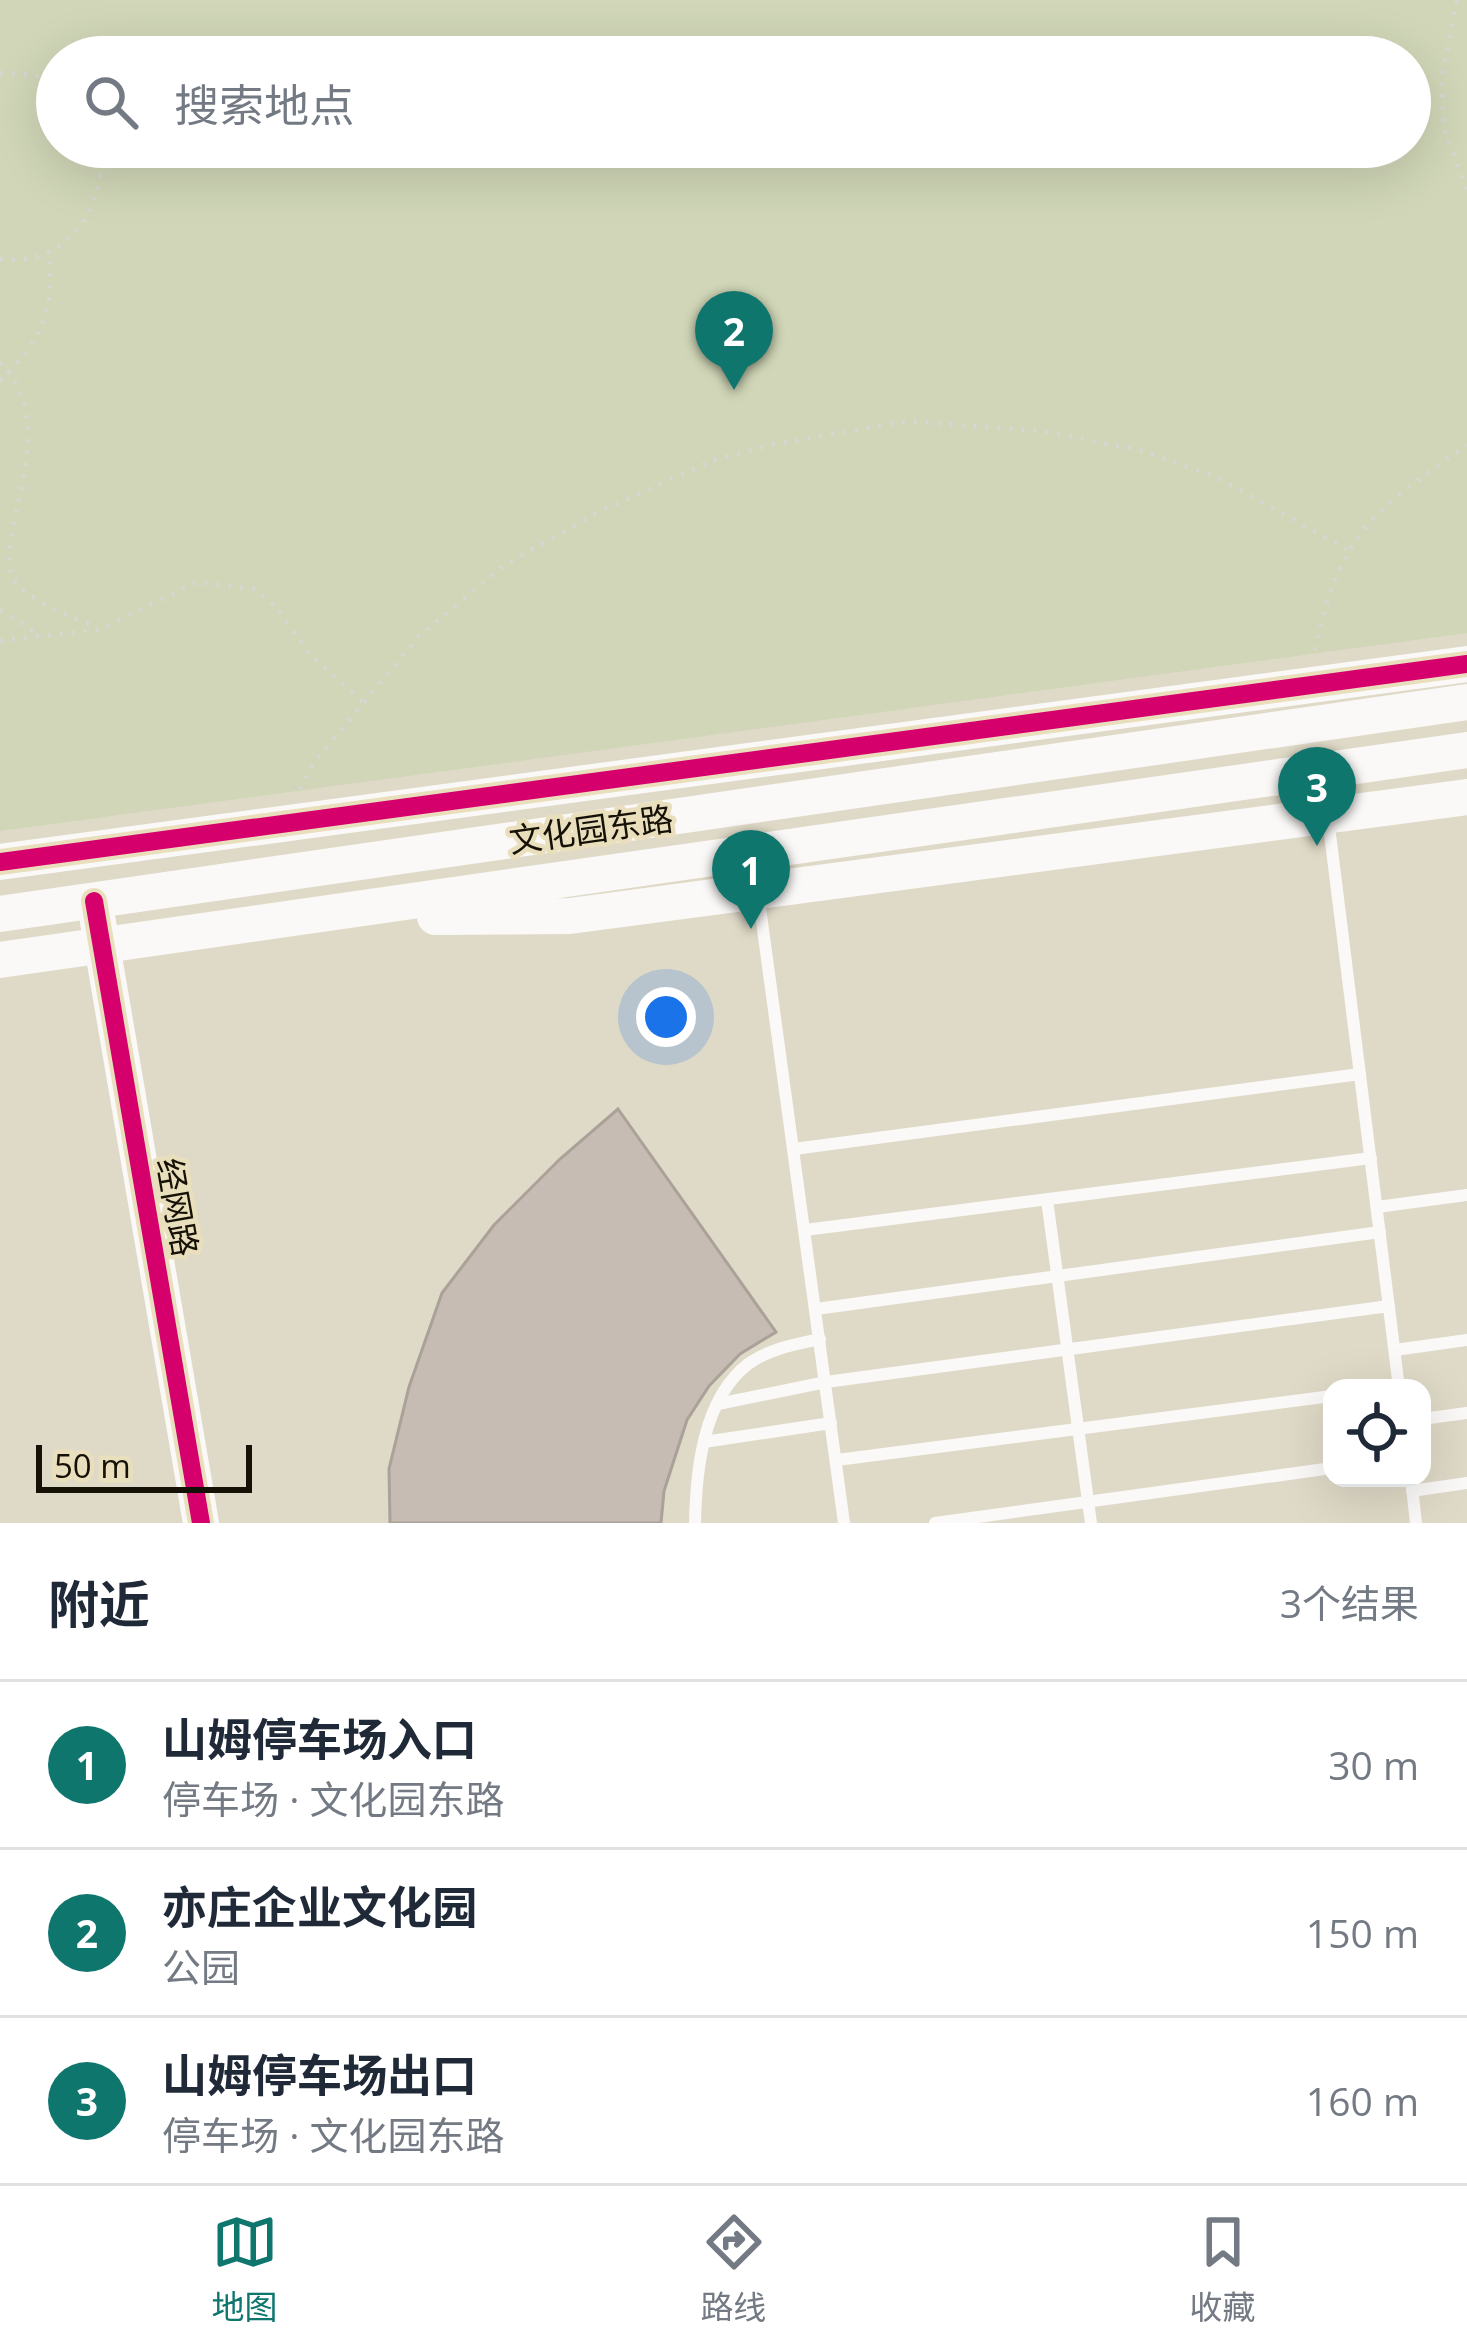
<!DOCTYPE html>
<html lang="zh">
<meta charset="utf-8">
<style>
body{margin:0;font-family:"Open Sans","Noto Sans SC",sans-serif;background:#f2f2f3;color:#1f2937}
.controls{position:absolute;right:36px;bottom:36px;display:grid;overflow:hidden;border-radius:24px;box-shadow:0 12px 48px #0002}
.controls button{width:108px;height:108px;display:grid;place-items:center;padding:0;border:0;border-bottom:3px solid #e0e1e3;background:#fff;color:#1f2937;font:60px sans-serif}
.scale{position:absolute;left:36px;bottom:30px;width:216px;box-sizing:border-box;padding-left:12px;border:6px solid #151106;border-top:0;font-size:33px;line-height:42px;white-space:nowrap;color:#151106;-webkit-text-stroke:9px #e9dfbd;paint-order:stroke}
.you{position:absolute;left:666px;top:1017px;width:42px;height:42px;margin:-30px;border:9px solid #fff;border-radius:50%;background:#1a73e8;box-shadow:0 0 0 18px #1a73e833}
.badge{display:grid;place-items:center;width:78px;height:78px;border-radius:50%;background:#0f766e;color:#fff;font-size:39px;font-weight:700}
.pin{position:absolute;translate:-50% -99px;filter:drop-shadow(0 3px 6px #0008)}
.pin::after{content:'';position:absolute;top:63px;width:42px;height:36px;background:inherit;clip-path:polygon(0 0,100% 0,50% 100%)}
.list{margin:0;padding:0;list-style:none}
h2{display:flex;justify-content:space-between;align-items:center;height:156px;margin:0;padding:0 48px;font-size:51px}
h2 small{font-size:39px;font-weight:400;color:#747a83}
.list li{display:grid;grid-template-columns:78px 1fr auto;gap:36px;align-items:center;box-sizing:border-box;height:168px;padding:0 48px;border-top:3px solid #e0e1e3}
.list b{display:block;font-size:45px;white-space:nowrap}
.list p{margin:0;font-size:39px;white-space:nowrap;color:#747a83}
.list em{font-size:39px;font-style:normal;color:#747a83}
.icon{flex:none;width:66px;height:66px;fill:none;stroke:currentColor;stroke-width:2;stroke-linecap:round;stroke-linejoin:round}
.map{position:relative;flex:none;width:1467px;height:1523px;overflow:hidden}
.search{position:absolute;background:#fff;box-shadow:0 12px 48px #0002;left:36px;right:36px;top:36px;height:132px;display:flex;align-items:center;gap:30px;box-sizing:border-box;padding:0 42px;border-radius:66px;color:#747a83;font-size:45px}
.sheet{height:660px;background:#fff}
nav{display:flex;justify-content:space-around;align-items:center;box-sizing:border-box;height:168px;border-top:3px solid #e0e1e3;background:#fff;font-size:33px;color:#747a83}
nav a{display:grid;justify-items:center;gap:6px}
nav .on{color:#0f766e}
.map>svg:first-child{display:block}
.green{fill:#d0d6b7;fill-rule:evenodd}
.building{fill:#c6bcb3;stroke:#aaa198;stroke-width:3}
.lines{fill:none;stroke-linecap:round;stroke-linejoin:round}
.path{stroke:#d8d6d1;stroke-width:4.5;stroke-dasharray:3 9;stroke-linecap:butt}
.lane{stroke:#faf9f7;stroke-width:12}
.secondary{stroke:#faf9f7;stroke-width:36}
.cycleway-casing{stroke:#e9dfbd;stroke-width:26}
.cycleway{stroke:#d6006c;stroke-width:18}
.labels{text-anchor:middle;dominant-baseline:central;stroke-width:9;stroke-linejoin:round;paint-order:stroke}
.street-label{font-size:33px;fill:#151106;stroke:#e9dfbd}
</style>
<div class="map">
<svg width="1467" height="1523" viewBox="0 0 1467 1523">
<rect width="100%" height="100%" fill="#dfd9c7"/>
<path class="green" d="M0,0H1467V633L0,831ZM57,57H1410V147H57Z"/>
<path class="building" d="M618,1109L776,1332L740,1354L709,1386L687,1420L664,1491L661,1523H390L389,1469L409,1387L442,1293L494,1225L560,1159Z"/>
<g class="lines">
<g class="path">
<path d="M1457,0L1442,76L1443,126L1467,190"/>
<path d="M0,73L35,75L57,86"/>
<path d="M0,259C65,268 109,207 100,147"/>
<path d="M0,362C62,430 0,513 11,575C25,600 71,617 97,627"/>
<path d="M0,381C43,338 54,312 49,252"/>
<path d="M0,610L41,636"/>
<path d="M0,641L101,629L198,582L255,589L275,606L311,656L365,704"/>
<path d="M1315,650C1339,532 1373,512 1467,445"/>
<path d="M300,789L313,764L419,636L506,564L601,511L716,459L776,444L907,421L1040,431L1136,449L1216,477L1347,549"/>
</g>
<g class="lane">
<path d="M1328,818L1399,1388"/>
<path d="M758,893L844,1523"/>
<path d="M794,1149L1360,1074"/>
<path d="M1047,1200L1091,1523"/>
<path d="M1377,1207L1467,1195"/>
<path d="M805,1230L1371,1158"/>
<path d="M816,1309L1380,1232"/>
<path d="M1395,1350L1467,1340"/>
<path d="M718,1404L826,1382L1389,1306"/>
<path d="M1422,1419L1467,1413"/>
<path d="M704,1442L831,1423"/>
<path d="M837,1460L1332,1396"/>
<path d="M1411,1478L1416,1523"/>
<path d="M1412,1491L1467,1483"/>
<path d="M695,1523C696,1470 703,1399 748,1364C769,1349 795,1344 820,1339"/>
<path d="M935,1523L1332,1468"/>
</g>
<g class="secondary">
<path d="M0,862L1467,664"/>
<path d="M0,914L1467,702"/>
<path d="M435,917L570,916L1467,797"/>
<path d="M98,922L201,1523"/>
<path d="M0,960L1467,750"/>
</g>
<defs>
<g id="cycleway">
<path d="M0,862L1467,664"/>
<path d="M94,901L201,1523"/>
</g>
</defs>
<use href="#cycleway" class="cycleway-casing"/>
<use href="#cycleway" class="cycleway"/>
</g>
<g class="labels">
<g class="street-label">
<text transform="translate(591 829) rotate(-8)">文化园东路</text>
<text transform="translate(178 1207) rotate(80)">经网路</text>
</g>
</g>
</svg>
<div class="controls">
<button><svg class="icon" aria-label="locate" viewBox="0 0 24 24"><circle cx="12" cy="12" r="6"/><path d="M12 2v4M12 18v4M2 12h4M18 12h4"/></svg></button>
</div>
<div class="scale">50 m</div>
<div class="you"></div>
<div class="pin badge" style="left:751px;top:929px">1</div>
<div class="pin badge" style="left:734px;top:390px">2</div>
<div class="pin badge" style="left:1317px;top:846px">3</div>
<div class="search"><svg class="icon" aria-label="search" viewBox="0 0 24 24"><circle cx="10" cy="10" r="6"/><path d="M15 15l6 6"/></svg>搜索地点</div>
</div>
<section class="sheet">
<h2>附近<small>3个结果</small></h2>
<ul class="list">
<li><span class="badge">1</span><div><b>山姆停车场入口</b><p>停车场 · 文化园东路</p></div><em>30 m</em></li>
<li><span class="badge">2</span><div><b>亦庄企业文化园</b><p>公园</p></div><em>150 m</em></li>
<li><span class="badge">3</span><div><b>山姆停车场出口</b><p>停车场 · 文化园东路</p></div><em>160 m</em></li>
</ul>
</section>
<nav>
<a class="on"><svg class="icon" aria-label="map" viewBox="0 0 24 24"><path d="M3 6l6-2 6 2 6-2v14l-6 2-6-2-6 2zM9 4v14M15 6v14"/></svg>地图</a>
<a><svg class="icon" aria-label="directions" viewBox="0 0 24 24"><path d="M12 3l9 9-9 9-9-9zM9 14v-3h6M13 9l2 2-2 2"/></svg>路线</a>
<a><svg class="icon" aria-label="saved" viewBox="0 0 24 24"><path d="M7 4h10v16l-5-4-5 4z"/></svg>收藏</a>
</nav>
